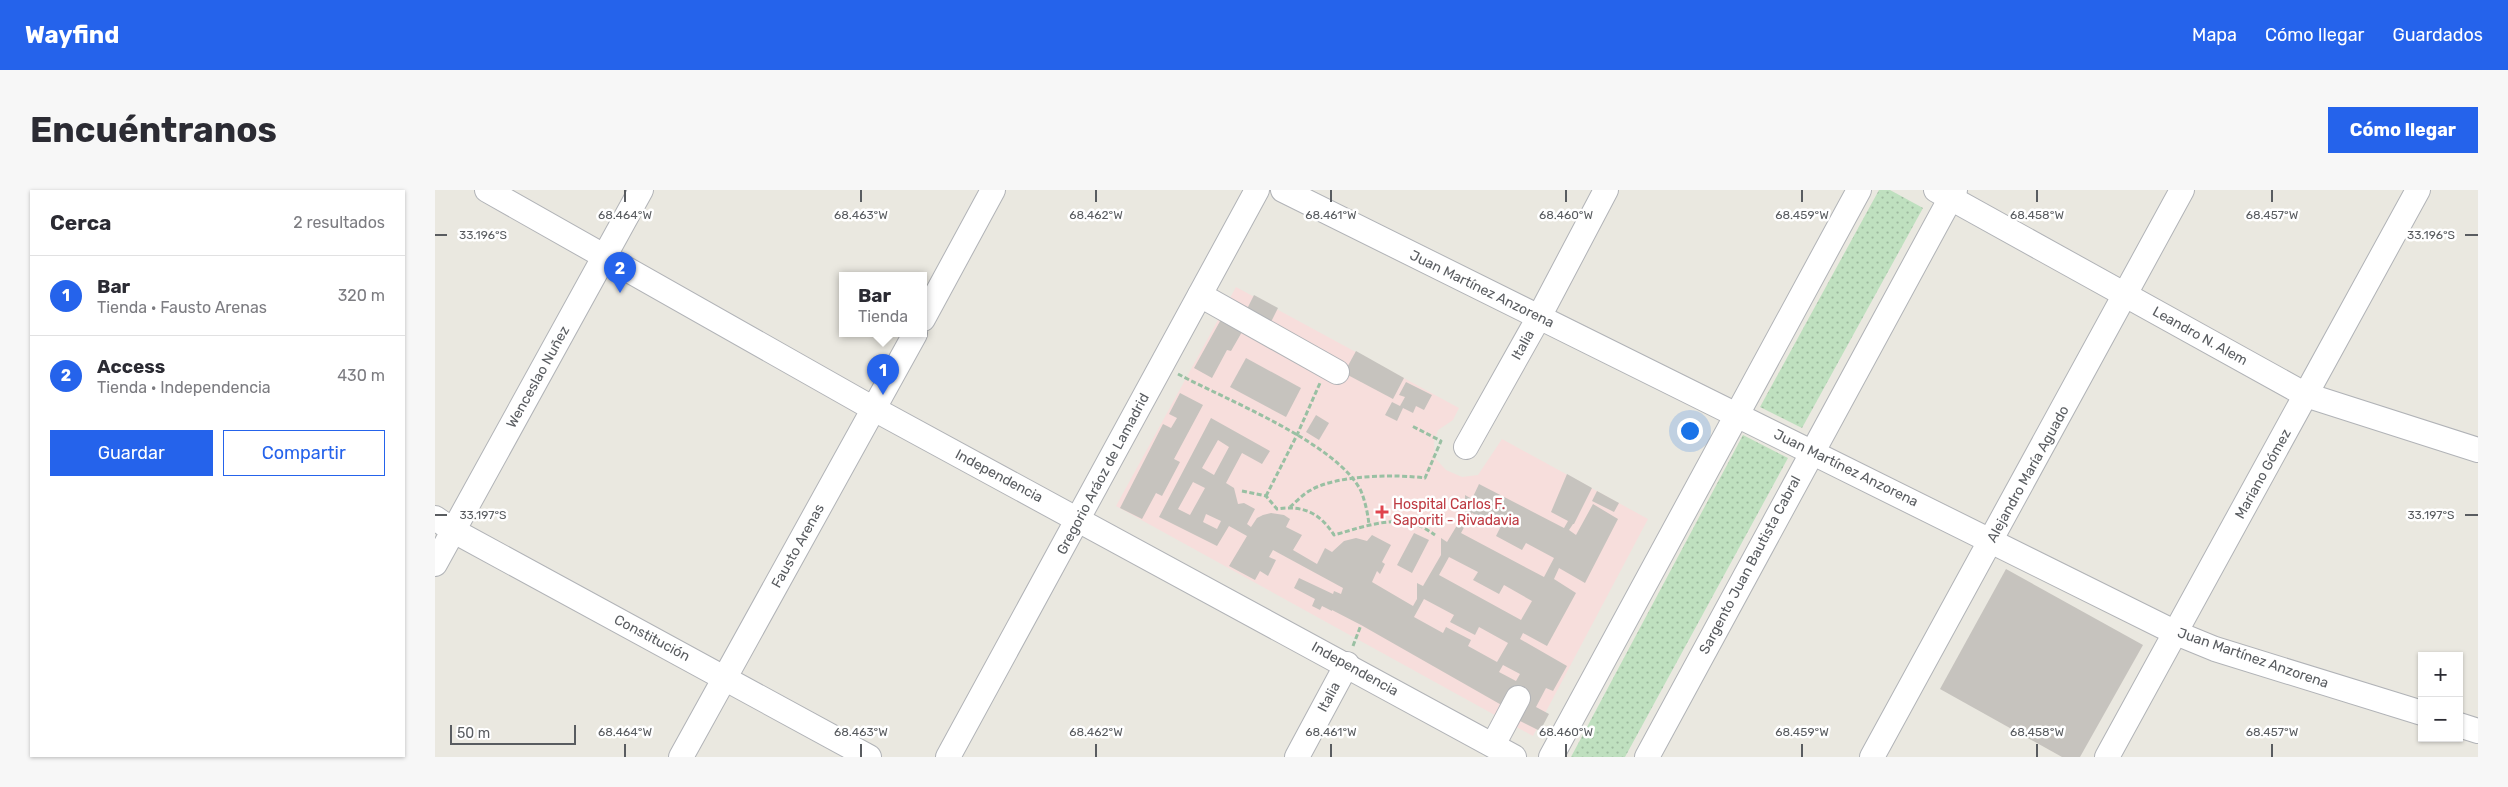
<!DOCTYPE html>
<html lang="es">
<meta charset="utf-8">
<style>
body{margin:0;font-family:Rubik,sans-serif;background:#f7f7f7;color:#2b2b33}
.controls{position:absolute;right:15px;bottom:15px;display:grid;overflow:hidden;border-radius:0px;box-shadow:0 1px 4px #0004}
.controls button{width:45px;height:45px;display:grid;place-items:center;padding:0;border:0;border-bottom:1px solid #e1e1e2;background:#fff;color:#2b2b33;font:25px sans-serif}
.scale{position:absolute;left:15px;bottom:12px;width:126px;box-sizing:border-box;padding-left:5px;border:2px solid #595c60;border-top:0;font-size:14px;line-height:18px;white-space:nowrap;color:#595c60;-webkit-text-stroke:4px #fff;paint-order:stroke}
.you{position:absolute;left:1254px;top:240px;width:18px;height:18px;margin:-12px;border:4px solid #fff;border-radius:50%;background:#1a73e8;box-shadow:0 0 0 8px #1a73e833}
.badge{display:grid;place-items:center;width:32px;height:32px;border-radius:50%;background:#2563eb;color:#fff;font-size:16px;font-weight:700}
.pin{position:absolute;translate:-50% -41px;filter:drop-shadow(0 1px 2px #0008)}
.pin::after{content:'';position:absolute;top:26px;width:18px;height:15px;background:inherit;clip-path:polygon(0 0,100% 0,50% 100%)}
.popup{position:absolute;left:404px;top:82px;width:88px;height:65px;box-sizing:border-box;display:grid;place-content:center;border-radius:0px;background:#fff;filter:drop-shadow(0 1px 4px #0005);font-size:16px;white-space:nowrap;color:#7c7c81}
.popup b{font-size:19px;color:#2b2b33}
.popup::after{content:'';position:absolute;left:50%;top:100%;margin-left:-10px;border:10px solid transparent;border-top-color:#fff}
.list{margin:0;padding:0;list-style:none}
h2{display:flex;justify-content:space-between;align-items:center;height:65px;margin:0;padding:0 20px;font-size:21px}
h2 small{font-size:16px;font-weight:400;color:#7c7c81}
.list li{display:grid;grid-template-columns:32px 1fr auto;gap:15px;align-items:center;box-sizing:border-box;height:80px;padding:0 20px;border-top:1px solid #e1e1e2}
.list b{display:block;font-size:19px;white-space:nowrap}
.list p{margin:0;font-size:16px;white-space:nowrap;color:#7c7c81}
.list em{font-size:16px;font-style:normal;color:#7c7c81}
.actions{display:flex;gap:10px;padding:15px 20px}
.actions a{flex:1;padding:11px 0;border:1px solid #2563eb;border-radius:0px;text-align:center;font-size:18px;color:#2563eb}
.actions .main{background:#2563eb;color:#fff}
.map{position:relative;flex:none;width:2043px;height:567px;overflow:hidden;border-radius:0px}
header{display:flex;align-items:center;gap:30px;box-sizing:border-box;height:70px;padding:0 25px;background:#2563eb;color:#fff}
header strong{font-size:24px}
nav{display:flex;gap:28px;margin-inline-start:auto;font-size:18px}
.intro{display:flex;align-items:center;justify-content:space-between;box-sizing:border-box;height:120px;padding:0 30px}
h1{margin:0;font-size:35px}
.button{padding:12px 22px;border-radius:0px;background:#2563eb;color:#fff;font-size:18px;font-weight:700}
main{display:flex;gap:30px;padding:0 30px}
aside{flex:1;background:#fff;border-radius:0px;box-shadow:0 1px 4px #0004}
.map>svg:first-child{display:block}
.medical{fill:#f7dedc}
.park{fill:url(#park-dots)}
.building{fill:#c6c3be;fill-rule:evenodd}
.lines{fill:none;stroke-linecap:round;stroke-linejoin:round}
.minor-casing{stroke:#b1b3b7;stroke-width:26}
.path{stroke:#99c0a3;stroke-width:3;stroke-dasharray:5 2.5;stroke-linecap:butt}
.minor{stroke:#fff;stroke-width:24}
.ticks{fill:none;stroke:#595c60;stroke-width:2}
.health-dot{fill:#e0444e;stroke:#fff;stroke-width:2}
.labels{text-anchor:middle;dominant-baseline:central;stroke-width:5;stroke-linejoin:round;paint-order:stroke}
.street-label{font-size:14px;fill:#595c60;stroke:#fff}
.health-label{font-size:14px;fill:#be3a42;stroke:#fff;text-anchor:start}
.ticks-label{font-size:12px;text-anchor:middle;fill:#595c60;stroke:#fff;stroke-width:5;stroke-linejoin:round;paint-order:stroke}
</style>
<header>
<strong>Wayfind</strong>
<nav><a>Mapa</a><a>Cómo llegar</a><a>Guardados</a></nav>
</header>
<div class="intro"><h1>Encuéntranos</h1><a class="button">Cómo llegar</a></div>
<main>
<aside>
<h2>Cerca<small>2 resultados</small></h2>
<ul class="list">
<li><span class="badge">1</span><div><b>Bar</b><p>Tienda · Fausto Arenas</p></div><em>320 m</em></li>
<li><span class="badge">2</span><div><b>Access</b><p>Tienda · Independencia</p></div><em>430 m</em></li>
</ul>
<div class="actions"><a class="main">Guardar</a><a>Compartir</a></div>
</aside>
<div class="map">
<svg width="2043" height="567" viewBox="0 0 2043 567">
<defs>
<pattern id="park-dots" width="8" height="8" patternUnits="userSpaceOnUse" patternTransform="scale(1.25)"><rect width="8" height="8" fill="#bfe0bf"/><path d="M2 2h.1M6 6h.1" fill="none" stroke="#9eb99f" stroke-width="1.8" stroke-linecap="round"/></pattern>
</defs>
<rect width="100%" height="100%" fill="#eae8e0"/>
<path class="medical" d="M801,97L1024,218L1018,230L1003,240L999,252L1000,268L1011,280L1027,287L1043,285L1067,249L1213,329L1098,546L681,316Z"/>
<g class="park">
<path d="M1444,0H1455L1488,18L1367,238L1325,217Z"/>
<path d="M1308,245L1353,268L1190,567H1136Z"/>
</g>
<g class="building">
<path d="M819,105L843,118L836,132L812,119Z"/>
<path d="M789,124L811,135L796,161L792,160L777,188L759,178Z"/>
<path d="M921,161L969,188L958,209L909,183Z"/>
<path d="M811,168L866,198L851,227L795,197Z"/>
<path d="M971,192L997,205L989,220L981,216L978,223L968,218L962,231L950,225L957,212L965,216L970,207L964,205Z"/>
<path d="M745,203L768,215L739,269L745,272L727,306L721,303L707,329L685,318L728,234L736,238L742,228L734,224Z"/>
<path d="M881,225L894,233L884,250L871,242Z"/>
<path d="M776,228L835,261L827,274L807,263L791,293L799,298L803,314L809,313L820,319L812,334L816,337L822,328L828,325L836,323L849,325L855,329L851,337L867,345L858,360L882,374L890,358L897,362L909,351L921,348L932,351L937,345L956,355L947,372L950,374L945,384L942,381L937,392L978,416L982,409V393L988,396L1006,365V348L1012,352L1030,322V305L1037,309L1044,294L1129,338L1133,331L1116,322L1132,284L1157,298L1139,334H1138L1134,340L1141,345L1158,314L1183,329L1150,393L1124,378L1119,389L1141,403L1112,456L1088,443L1085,449L1132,476L1118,501L1111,498L1101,517L1114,524L1105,541L1081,529L1070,517L926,435L897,420V421L887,416L885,420L877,416L880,409L859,398L864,388L898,404L899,401L906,404L908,398L838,360L834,367L841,370L833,386L825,381L820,390L794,376L812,346L794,336L782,356L724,327ZM783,250L794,257L779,285L767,278ZM758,292L770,298L755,325L743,319ZM1037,323L1065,338L1061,346L1087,360L1091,353L1119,368L1109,387L1026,343ZM771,324L786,331L782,339L768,332ZM1014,367L1043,382L1038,390L1064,404L1069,395L1097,411L1086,430L1004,385ZM989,409L1019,425L1015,432L1040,445L1044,437L1073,453L1062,472L1033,456L1036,450L1011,437L1008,443L979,427ZM1068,475L1085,484L1081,491L1064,482Z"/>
<path d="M1162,301L1184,313L1179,322L1157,311Z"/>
<path d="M979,343L994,350L977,383L962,375Z"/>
<path d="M1571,379L1708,455L1645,567H1627L1505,499Z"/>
</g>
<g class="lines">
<defs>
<g id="minor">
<path d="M52,0L439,219L1079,567"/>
<path d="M848,0L1741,443L1780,459L1987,523"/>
<path d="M1501,0L1871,205L2043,260"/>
<path d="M765,105L902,182"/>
<path d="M488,129L558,0"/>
<path d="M1031,257L1104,127L1171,0"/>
<path d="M0,328L19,341L434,567"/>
<path d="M0,374L206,0"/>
<path d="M2024,535L2043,541"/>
<path d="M1058,555L1083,508"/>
<path d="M246,567L480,144"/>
<path d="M513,567L822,0"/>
<path d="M862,567L912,474"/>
<path d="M1116,567L1424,0"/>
<path d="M1212,567L1520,0"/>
<path d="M1437,567L1747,0"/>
<path d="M1672,567L1983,0"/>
</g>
</defs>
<use href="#minor" class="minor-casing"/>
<g class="path">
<path d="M743,184C791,210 902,253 926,301C930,311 933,324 934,335"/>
<path d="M807,301L831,306L842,319C868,315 885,323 899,345C921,339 956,326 980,334C987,336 994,341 1000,345"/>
<path d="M831,306L862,245L885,193"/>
<path d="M855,317C861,312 868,304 876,300C901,285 961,284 990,288L1006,251L977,236"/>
<path d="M918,456L926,435"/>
</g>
<use href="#minor" class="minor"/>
</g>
<path class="ticks" d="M190,0V12M426,0V12M661,0V12M896,0V12M1131,0V12M1367,0V12M1602,0V12M1837,0V12M0,45H12M2030,45H2043M0,325H12M2030,325H2043M190,554V567M426,554V567M661,554V567M896,554V567M1131,554V567M1367,554V567M1602,554V567M1837,554V567"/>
<path class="health-dot" d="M944.5 314.5h5v5h5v5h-5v5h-5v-5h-5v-5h5z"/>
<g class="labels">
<g class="street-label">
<text transform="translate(1047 99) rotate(26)">Juan Martínez Anzorena</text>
<text transform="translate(1765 146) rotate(29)">Leandro N. Alem</text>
<text transform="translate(1088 155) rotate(-61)">Italia</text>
<text transform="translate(103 187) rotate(-61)">Wenceslao Nuñez</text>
<text transform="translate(1411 278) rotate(26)">Juan Martínez Anzorena</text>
<text transform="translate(668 284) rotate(-62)">Gregorio Aráoz de Lamadrid</text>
<text transform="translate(1593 284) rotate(-61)">Alejandro María Aguado</text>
<text transform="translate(1828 284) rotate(-61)">Mariano Gómez</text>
<text transform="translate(564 286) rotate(28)">Independencia</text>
<text transform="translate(363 356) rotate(-61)">Fausto Arenas</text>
<text transform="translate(1315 375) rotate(-62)">Sargento Juan Bautista Cabral</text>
<text transform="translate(217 448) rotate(28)">Constitución</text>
<text transform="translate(1818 468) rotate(19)">Juan Martínez Anzorena</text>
<text transform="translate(920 479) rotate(29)">Independencia</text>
<text transform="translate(894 507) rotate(-62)">Italia</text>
</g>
<g class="health-label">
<text x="958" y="314">Hospital Carlos F.<tspan x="958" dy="16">Saporiti - Rivadavia</tspan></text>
</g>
</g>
<g class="ticks-label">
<text x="190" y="29">68.464°W</text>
<text x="426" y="29">68.463°W</text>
<text x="661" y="29">68.462°W</text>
<text x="896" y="29">68.461°W</text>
<text x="1131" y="29">68.460°W</text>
<text x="1367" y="29">68.459°W</text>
<text x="1602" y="29">68.458°W</text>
<text x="1837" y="29">68.457°W</text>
<text x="48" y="49">33.196°S</text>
<text x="1996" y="49">33.196°S</text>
<text x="48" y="329">33.197°S</text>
<text x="1996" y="329">33.197°S</text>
<text x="190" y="546">68.464°W</text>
<text x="426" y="546">68.463°W</text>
<text x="661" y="546">68.462°W</text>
<text x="896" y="546">68.461°W</text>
<text x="1131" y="546">68.460°W</text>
<text x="1367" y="546">68.459°W</text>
<text x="1602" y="546">68.458°W</text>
<text x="1837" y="546">68.457°W</text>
</g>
</svg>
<div class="controls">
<button>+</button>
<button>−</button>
</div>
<div class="scale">50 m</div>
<div class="you"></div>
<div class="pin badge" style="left:448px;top:205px">1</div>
<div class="popup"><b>Bar</b>Tienda</div>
<div class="pin badge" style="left:185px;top:103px">2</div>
</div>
</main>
